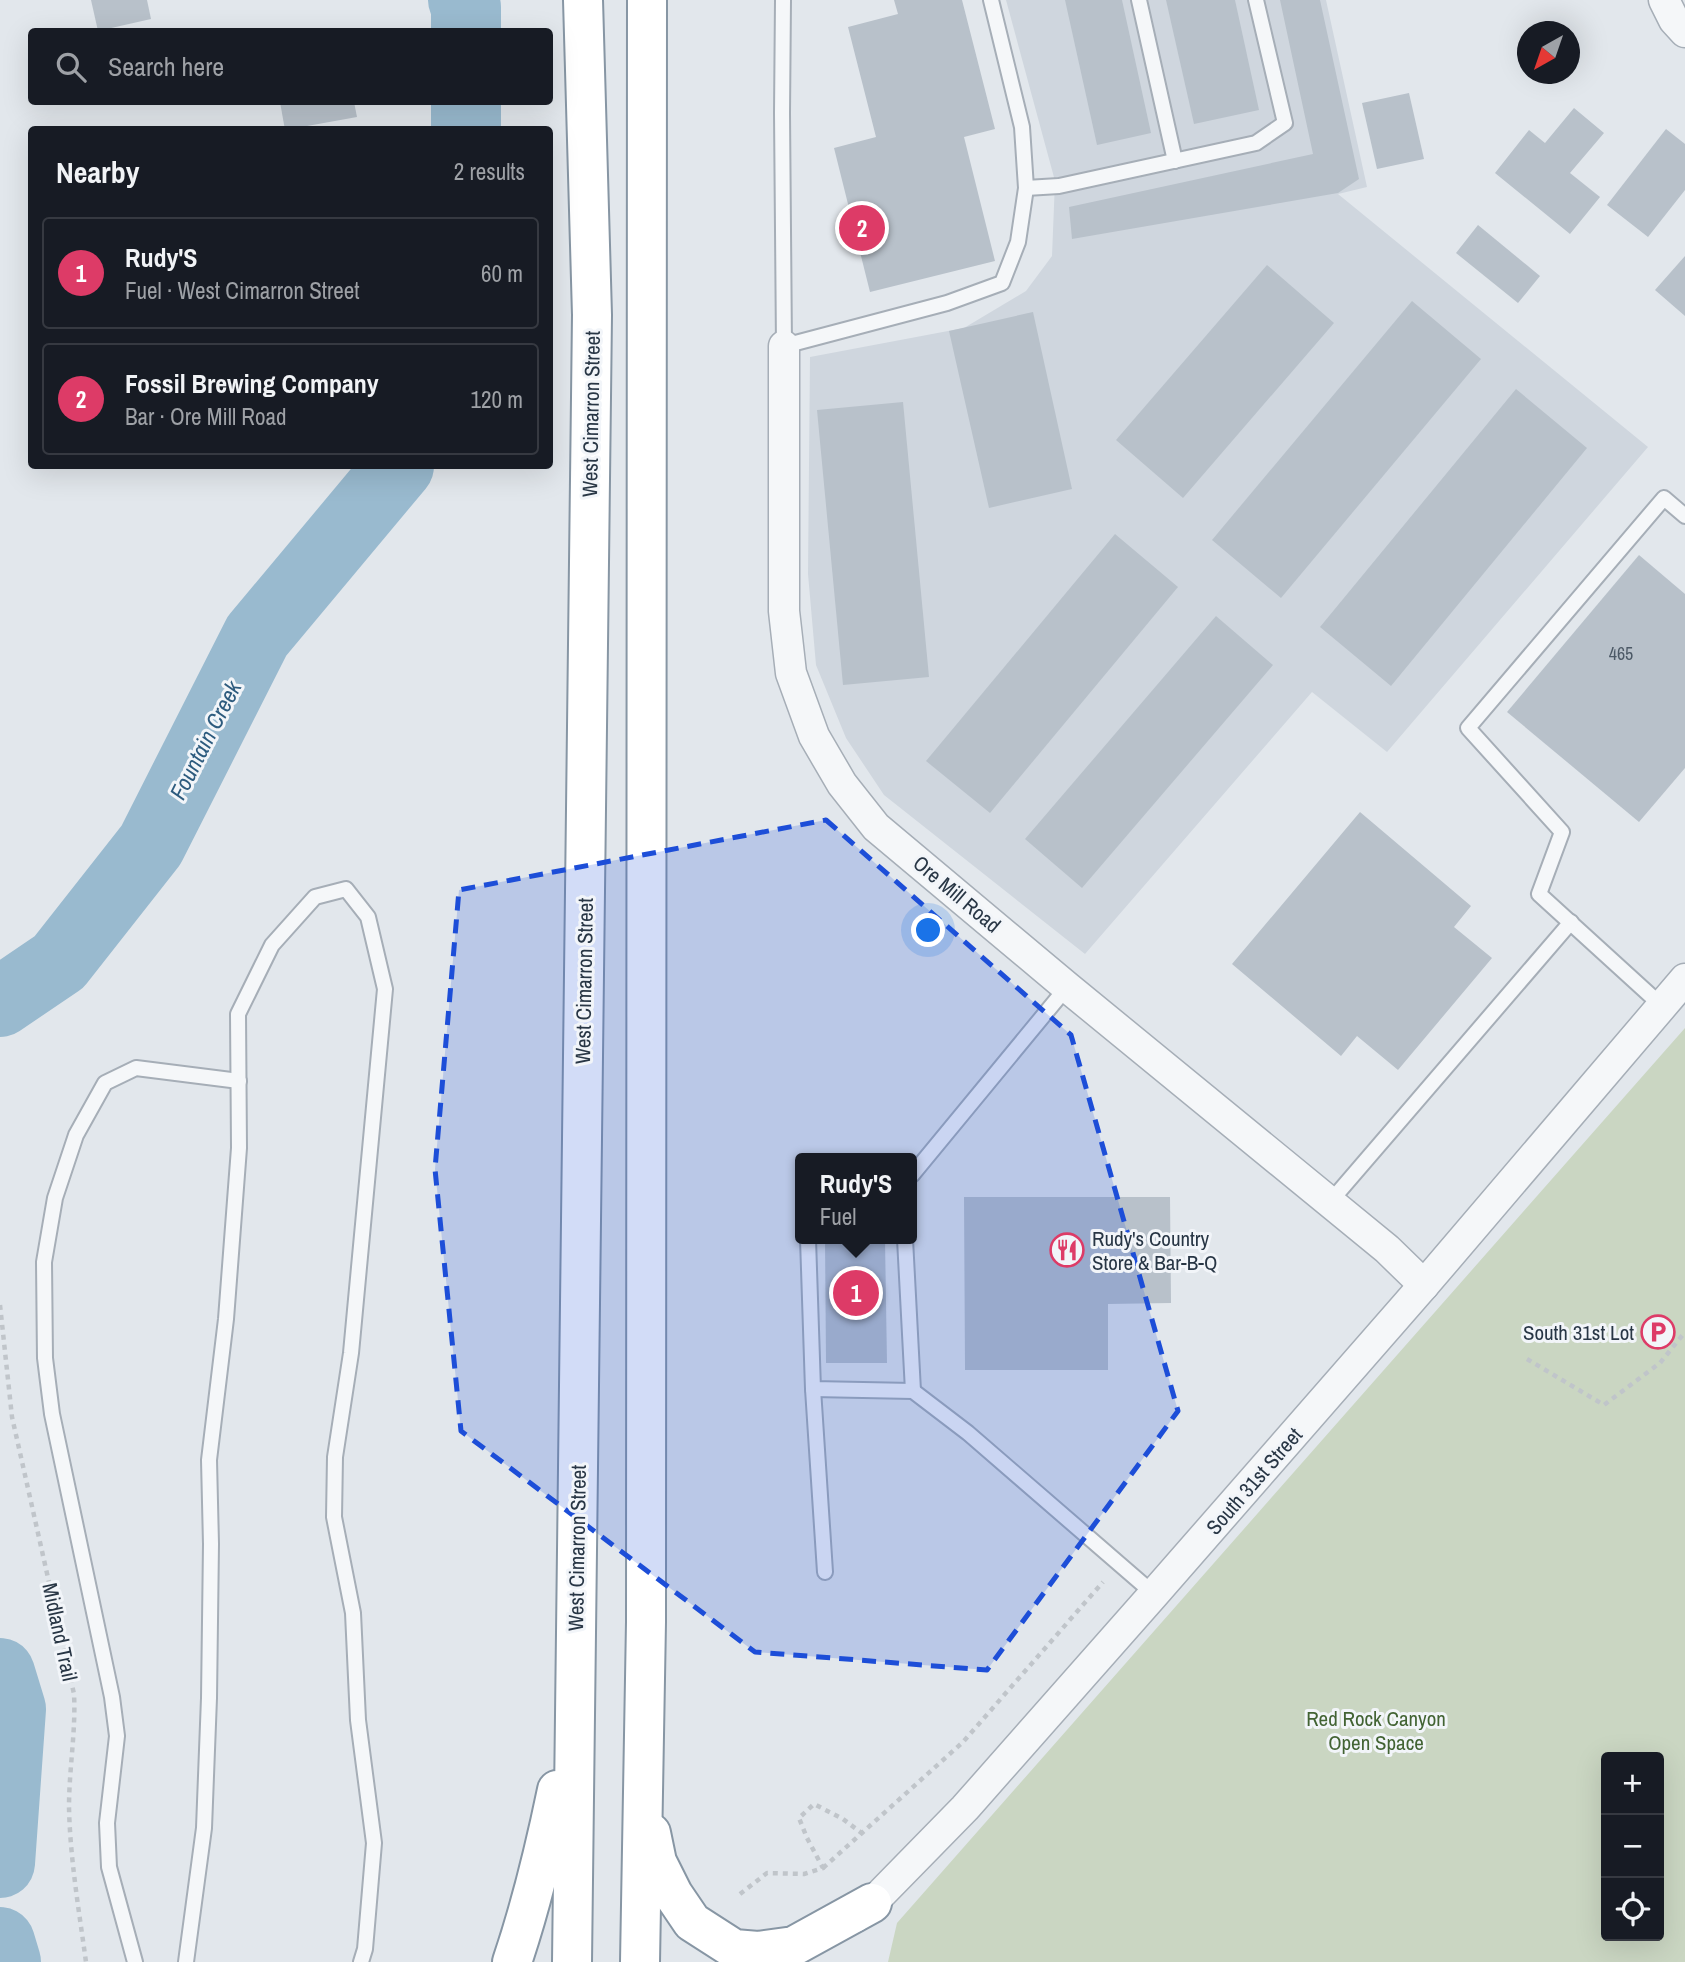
<!DOCTYPE html>
<meta charset="utf-8">
<style>
body{margin:0;font-family:"Archivo Narrow",sans-serif;background:#20242c;color:#f1f3f6}
.controls{position:absolute;right:21px;bottom:21px;display:grid;overflow:hidden;border-radius:7px;box-shadow:0 7px 28px #0002}
.controls button{width:63px;height:63px;display:grid;place-items:center;padding:0;border:0;border-bottom:2px solid #363941;background:#171b24;color:#f1f3f6;font:35px sans-serif}
.compass{position:absolute;left:1517px;top:21px;width:63px;height:63px;border-radius:50%;background:#171b24;box-shadow:0 7px 28px #0002;rotate:220deg}
.you{position:absolute;left:929px;top:931px;width:24px;height:24px;margin:-18px;border:5px solid #fff;border-radius:50%;background:#1a73e8;box-shadow:0 0 0 10px #1a73e833}
.badge{display:grid;place-items:center;width:46px;height:46px;border-radius:50%;background:#dd3b67;color:#fff;font-size:23px;font-weight:700}
.pin{position:absolute;translate:-50% -50%;border:4px solid #fff;box-shadow:0 2px 7px #0006}
.popup{position:absolute;left:795px;top:1153px;width:122px;height:91px;box-sizing:border-box;display:grid;place-content:center;border-radius:7px;background:#171b24;filter:drop-shadow(0 2px 5px #0005);font-size:23px;white-space:nowrap;color:#9ea1a6}
.popup b{font-size:26px;color:#f1f3f6}
.popup::after{content:'';position:absolute;left:50%;top:100%;margin-left:-14px;border:14px solid transparent;border-top-color:#171b24}
.list{margin:0;padding:0;list-style:none}
h2{display:flex;justify-content:space-between;align-items:center;height:91px;margin:0;padding:0 28px;font-size:30px}
h2 small{font-size:23px;font-weight:400;color:#9ea1a6}
.list li{display:grid;grid-template-columns:46px 1fr auto;gap:21px;align-items:center;box-sizing:border-box;height:112px;margin:0 14px 14px;padding:0 14px;border:2px solid #363941;border-radius:7px}
.list b{display:block;font-size:26px;white-space:nowrap}
.list p{margin:0;font-size:23px;white-space:nowrap;color:#9ea1a6}
.list em{font-size:23px;font-style:normal;color:#9ea1a6}
.icon{flex:none;width:38px;height:38px;fill:none;stroke:currentColor;stroke-width:2;stroke-linecap:round;stroke-linejoin:round}
.map{position:relative;flex:none;width:1685px;height:1962px;overflow:hidden}
.search{position:absolute;background:#171b24;box-shadow:0 7px 28px #0002;left:28px;top:28px;width:525px;height:77px;display:flex;align-items:center;gap:18px;box-sizing:border-box;padding:0 24px;border-radius:7px;color:#9ea1a6;font-size:26px}
.panel{position:absolute;background:#171b24;box-shadow:0 7px 28px #0002;left:28px;top:126px;width:525px;height:343px;border-radius:7px}
.map>svg:first-child{display:block}
.built{fill:#cfd6de}
.green{fill:#cad6c2;fill-rule:evenodd}
.lines{fill:none;stroke-linecap:round;stroke-linejoin:round}
.river{stroke:#99bacf;stroke-width:70}
.building{fill:#b8c1ca}
.lane-casing{stroke:#a6aeb7;stroke-width:18}
.street-casing{stroke:#a6aeb7;stroke-width:33}
.highway-casing{stroke:#8796a4;stroke-width:42}
.path{stroke:#c0c5ca;stroke-width:4.5;stroke-dasharray:5 5;stroke-linecap:butt}
.lane{stroke:#f5f7f9;stroke-width:14}
.street{stroke:#f5f7f9;stroke-width:30}
.highway{stroke:#fff;stroke-width:38}
.marked{fill:#1d4ed8;fill-opacity:0.2;stroke:#1d4ed8;stroke-width:5;stroke-dasharray:14 9;stroke-linejoin:round}
.labels{text-anchor:middle;dominant-baseline:central;stroke-width:6;stroke-linejoin:round;paint-order:stroke}
.number-label{font-size:18px;fill:#4c5966}
.street-label{font-size:21px;fill:#283645;stroke:#f2f5f9}
.poi-label{font-size:21px;fill:#283645;stroke:#f2f5f9;text-anchor:start}
.park-label{font-size:21px;fill:#426333;stroke:#f2f5f9}
.water-label{font-size:23px;font-style:italic;fill:#2d5b7e;stroke:#f2f5f9}
</style>
<div class="map">
<svg width="1685" height="1962" viewBox="0 0 1685 1962">
<rect width="100%" height="100%" fill="#e2e7ec"/>
<path class="built" d="M1006,0H1326L1367,187L1338,194L1648,447L1387,752L1312,692L1085,954L884,795L846,738L816,665L808,574L810,357L964,328L1026,291L1052,256L1055,181Z"/>
<path class="green" d="M1685,1028V1962H888L897,1923ZM1606,1757H1659V1936H1606Z"/>
<g class="lines">
<g class="river">
<path d="M463,0L466,7V32"/>
<path d="M466,130V102"/>
<path d="M0,1002L59,962L151,845L257,636L399,466"/>
<path d="M0,1673L11,1709L0,1863"/>
<path d="M0,1942L6,1962"/>
</g>
</g>
<g class="building">
<path d="M91,0H147L151,19L98,31Z"/>
<path d="M894,0H962L995,129L964,137L995,261L870,292L834,148L876,137L848,27L898,14Z"/>
<path d="M1065,0H1122L1151,133L1097,145Z"/>
<path d="M1166,0H1235L1259,110L1194,124Z"/>
<path d="M1280,0H1320L1359,179L1338,193L1072,239L1069,207L1313,154Z"/>
<path d="M1409,93L1424,159L1377,169L1362,103Z"/>
<path d="M280,102H354L357,117L285,130Z"/>
<path d="M1574,108L1604,133L1570,173L1600,197L1570,234L1495,173L1529,130L1545,143Z"/>
<path d="M1666,129L1685,144V190L1648,237L1607,205Z"/>
<path d="M1478,225L1540,276L1518,303L1456,253Z"/>
<path d="M1685,256V316L1655,290Z"/>
<path d="M1267,265L1334,323L1183,498L1116,440Z"/>
<path d="M1412,301L1481,359L1281,598L1212,540Z"/>
<path d="M1033,312L1072,489L989,508L949,331Z"/>
<path d="M1516,389L1587,448L1391,686L1320,627Z"/>
<path d="M903,402L929,677L843,685L817,410Z"/>
<path d="M1115,534L1178,587L990,813L926,761Z"/>
<path d="M1639,555L1685,594V768L1639,822L1507,712Z"/>
<path d="M1216,616L1273,665L1082,888L1025,839Z"/>
<path d="M1360,812L1471,906L1454,927L1492,958L1398,1070L1357,1036L1341,1056L1232,964Z"/>
<path d="M964,1197H1170L1171,1303L1108,1304V1370H965Z"/>
<path d="M825,1239H885L887,1363H826Z"/>
</g>
<g class="lines">
<defs>
<g id="lane">
<path d="M783,0L782,113L784,346L947,303L1002,283L1018,242L1026,188L1022,127L991,0"/>
<path d="M1139,0L1175,161"/>
<path d="M1026,188L1059,186L1256,143L1285,123L1256,0"/>
<path d="M1662,1006L1539,894L1562,832L1468,728L1664,498L1685,516"/>
<path d="M912,1175L1067,987"/>
<path d="M1330,1202L1571,922"/>
<path d="M808,1239L813,1389L913,1391L968,1433L1154,1594"/>
<path d="M905,1239L913,1391"/>
<path d="M813,1389L825,1572"/>
<path d="M135,1962L109,1867L107,1823L117,1736L112,1697L52,1414L45,1358L44,1262L55,1198L76,1135L105,1083L136,1068L239,1081"/>
<path d="M186,1962L204,1828L209,1698L211,1544L209,1460L226,1319L239,1148L238,1014L272,945L315,897L346,889L368,917L385,989L351,1353L335,1457L334,1517L353,1613L358,1720L374,1843L365,1949L361,1962"/>
</g>
<g id="street">
<path d="M1664,0L1674,20L1685,32"/>
<path d="M784,346V611L791,673L814,736L842,784L876,827L1067,987L1387,1249L1424,1285"/>
<path d="M855,1917L872,1903L965,1808L1154,1594L1424,1285L1685,979"/>
</g>
<g id="highway">
<path d="M651,1833L657,1862L673,1894L692,1922L734,1949L758,1951L794,1946L872,1903"/>
<path d="M512,1962C531,1906 545,1848 557,1790"/>
<path d="M572,1962L592,315L583,0"/>
<path d="M640,1962L646,1622L647,0"/>
</g>
</defs>
<use href="#lane" class="lane-casing"/>
<use href="#street" class="street-casing"/>
<use href="#highway" class="highway-casing"/>
<g class="path">
<path d="M0,1305L12,1417L74,1694C76,1731 69,1769 69,1807C70,1858 79,1911 86,1962"/>
<path d="M1527,1359L1604,1405L1660,1363L1685,1332"/>
<path d="M823,1868L963,1742L1103,1582"/>
<path d="M740,1894L767,1873L804,1874L823,1868L807,1838L799,1818L814,1804L843,1819L863,1834"/>
</g>
<use href="#lane" class="lane"/>
<use href="#street" class="street"/>
<use href="#highway" class="highway"/>
</g>
<path class="marked" d="M826,820L1071,1035L1178,1411L987,1670L755,1652L461,1431L435,1169L459,890Z"/>
<defs>
<symbol id="restaurant-ring" viewBox="-11 -11 22 22"><circle r="9.5" fill="#f2f5f9" stroke="#dd3b67" stroke-width="1.5"/><path d="M-5-6h1v4h1v-4h1v4h1v-4h1v5L-1.5 .5V6h-2V.5L-5-1ZM5-6V6H3V1.5H1.5Q1.5-4 5-6Z" fill="#dd3b67"/></symbol>
<symbol id="parking-ring" viewBox="-11 -11 22 22"><circle r="9.5" fill="#f2f5f9" stroke="#dd3b67" stroke-width="1.5"/><path d="M-3.5-5.5H1a3.5 3.5 0 0 1 0 7H-1V5.5H-3.5ZM-1-3.4V-.6H.8a1.4 1.4 0 0 0 0-2.8Z" fill="#dd3b67"/></symbol>
</defs>
<g fill-rule="evenodd">
<use href="#restaurant-ring" x="1048" y="1231" width="38" height="38"/>
<use href="#parking-ring" x="1639" y="1313" width="38" height="38"/>
</g>
<g class="labels">
<g class="number-label">
<text x="1621" y="653">465</text>
</g>
<g class="street-label">
<text transform="translate(591 414) rotate(-89)">West Cimarron Street</text>
<text transform="translate(957 894) rotate(40)">Ore Mill Road</text>
<text transform="translate(584 981) rotate(-89)">West Cimarron Street</text>
<text transform="translate(1254 1481) rotate(-49)">South 31st Street</text>
<text transform="translate(577 1548) rotate(-89)">West Cimarron Street</text>
<text transform="translate(60 1632) rotate(78)">Midland Trail</text>
</g>
<g class="poi-label">
<text x="1092" y="1238">Rudy's Country<tspan x="1092" dy="24">Store &amp; Bar-B-Q</tspan></text>
<text x="1634" y="1332" text-anchor="end">South 31st Lot</text>
</g>
<g class="park-label">
<text x="1376" y="1718">Red Rock Canyon<tspan x="1376" dy="24">Open Space</tspan></text>
</g>
<g class="water-label">
<text transform="translate(205 740) rotate(-63)">Fountain Creek</text>
</g>
</g>
</svg>
<div class="controls">
<button>+</button>
<button>−</button>
<button><svg class="icon" aria-label="locate" viewBox="0 0 24 24"><circle cx="12" cy="12" r="6"/><path d="M12 2v4M12 18v4M2 12h4M18 12h4"/></svg></button>
</div>
<svg class="compass" viewBox="-18 -18 36 36"><path d="M0-13l5 13h-10z" fill="#e53935"/><path d="M0 13l5-13h-10z" fill="#9ea1a6"/></svg>
<div class="you"></div>
<div class="pin badge" style="left:856px;top:1293px">1</div>
<div class="popup"><b>Rudy'S</b>Fuel</div>
<div class="pin badge" style="left:862px;top:228px">2</div>
<div class="search"><svg class="icon" aria-label="search" viewBox="0 0 24 24"><circle cx="10" cy="10" r="6"/><path d="M15 15l6 6"/></svg>Search here</div>
<section class="panel">
<h2>Nearby<small>2 results</small></h2>
<ul class="list">
<li><span class="badge">1</span><div><b>Rudy'S</b><p>Fuel · West Cimarron Street</p></div><em>60 m</em></li>
<li><span class="badge">2</span><div><b>Fossil Brewing Company</b><p>Bar · Ore Mill Road</p></div><em>120 m</em></li>
</ul>
</section>
</div>
